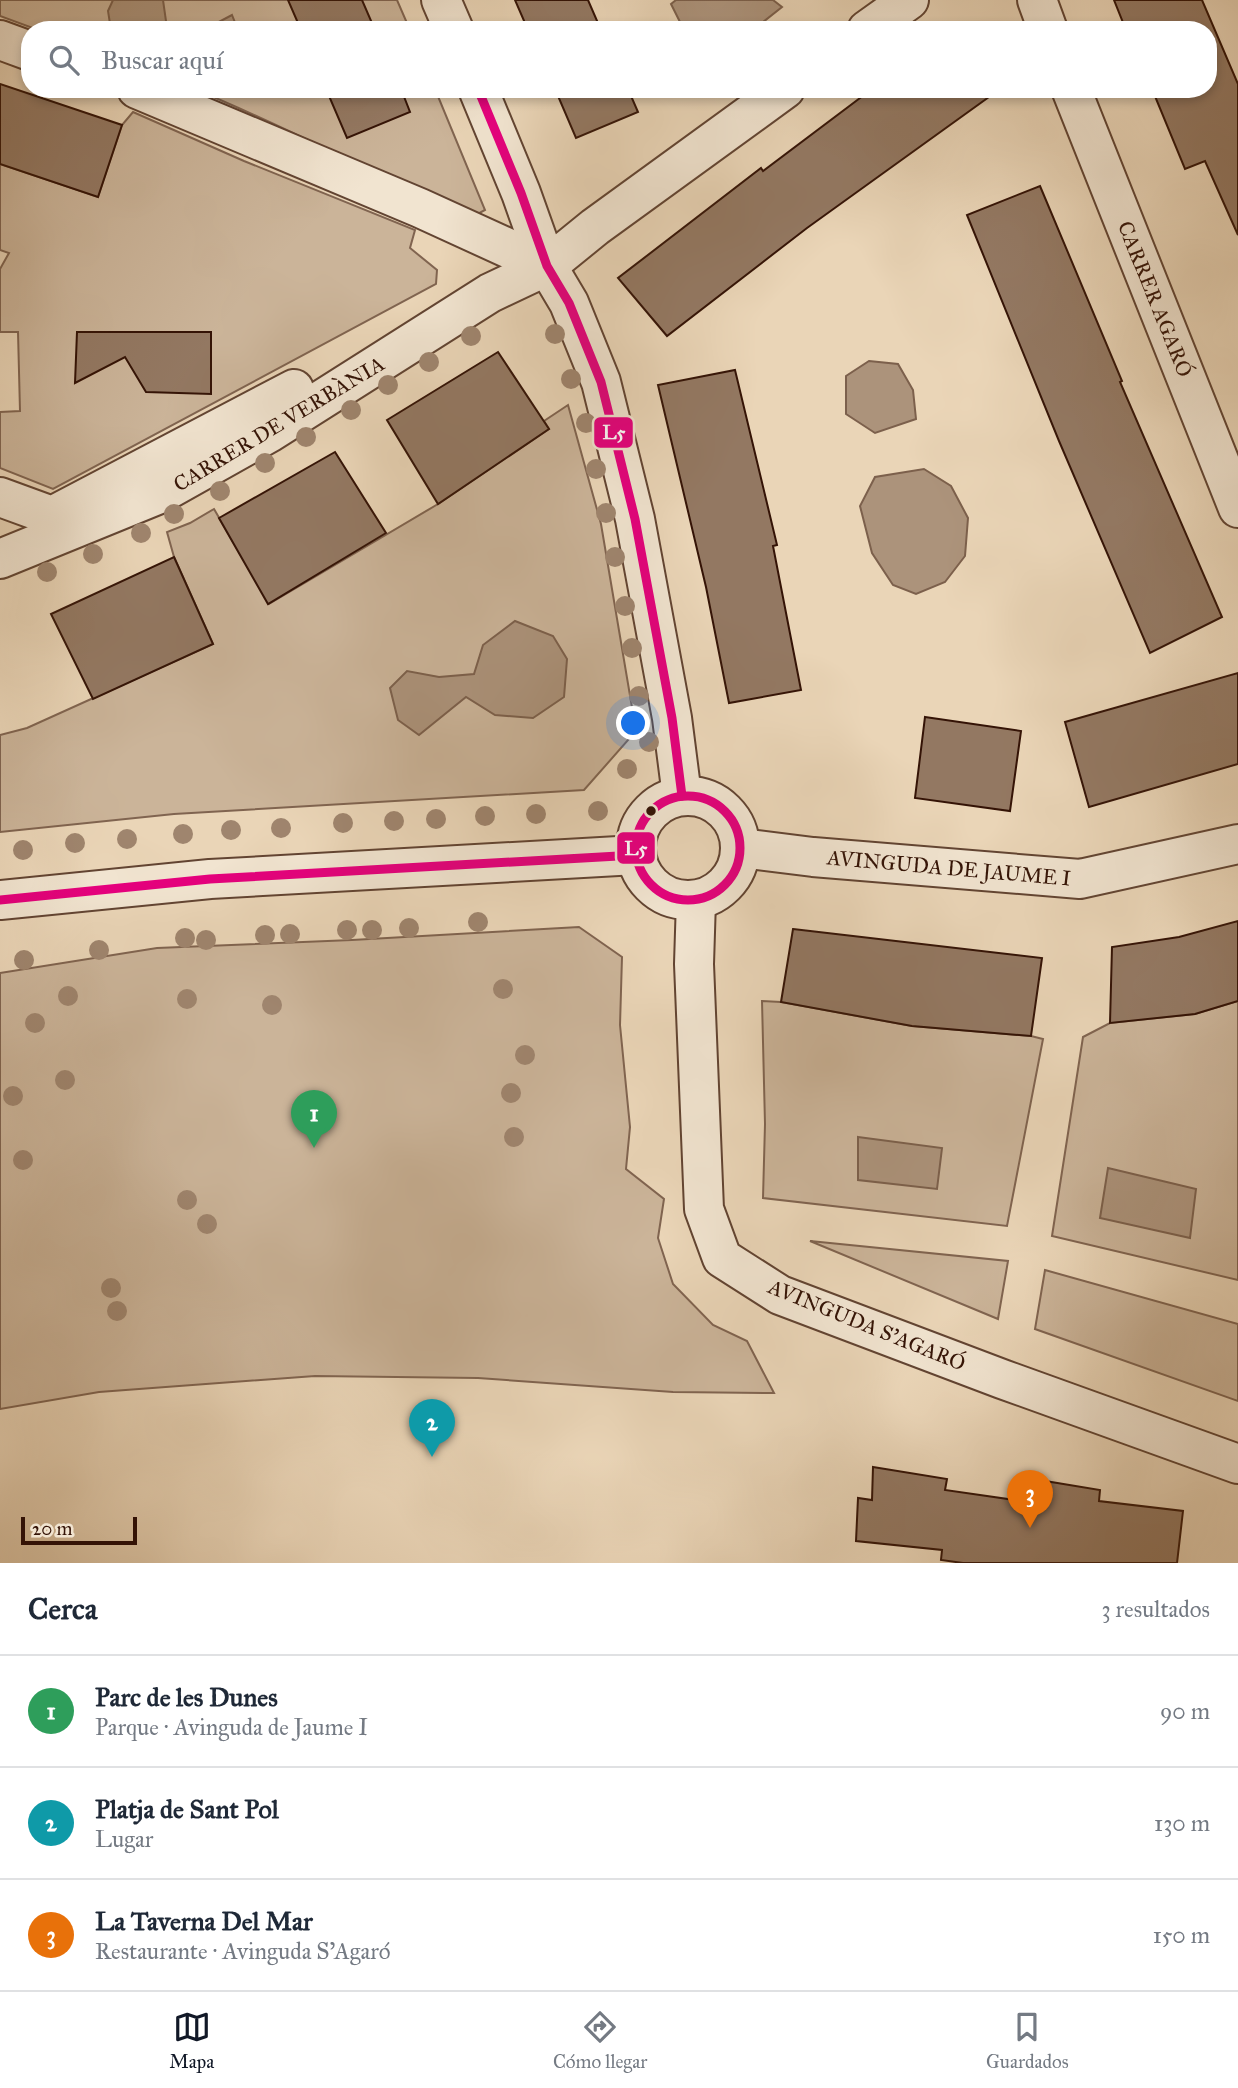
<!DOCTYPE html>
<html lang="es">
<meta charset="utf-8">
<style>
body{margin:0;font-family:"IM FELL Great Primer",serif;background:#f2f2f3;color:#1f2937}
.scale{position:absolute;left:21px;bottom:18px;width:116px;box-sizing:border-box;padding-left:7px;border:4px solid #341306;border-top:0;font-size:19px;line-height:24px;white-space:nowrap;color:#341306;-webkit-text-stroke:5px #f1e4d0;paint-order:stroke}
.you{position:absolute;left:634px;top:724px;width:24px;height:24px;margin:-18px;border:5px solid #fff;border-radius:50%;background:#1a73e8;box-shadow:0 0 0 10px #1a73e833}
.badge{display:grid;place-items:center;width:46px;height:46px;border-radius:50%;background:#111827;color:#fff;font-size:23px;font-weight:700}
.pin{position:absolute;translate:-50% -58px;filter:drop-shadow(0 2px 4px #0008)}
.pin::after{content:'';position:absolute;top:37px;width:24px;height:21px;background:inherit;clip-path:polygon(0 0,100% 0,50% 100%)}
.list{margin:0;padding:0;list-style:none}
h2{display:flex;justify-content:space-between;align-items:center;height:91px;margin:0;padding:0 28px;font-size:30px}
h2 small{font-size:23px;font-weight:400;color:#747a83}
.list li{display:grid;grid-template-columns:46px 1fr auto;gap:21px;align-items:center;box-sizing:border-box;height:112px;padding:0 28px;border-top:2px solid #e0e1e3}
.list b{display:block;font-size:26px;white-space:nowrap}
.list p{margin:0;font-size:23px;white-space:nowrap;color:#747a83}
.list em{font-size:23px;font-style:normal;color:#747a83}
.icon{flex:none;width:38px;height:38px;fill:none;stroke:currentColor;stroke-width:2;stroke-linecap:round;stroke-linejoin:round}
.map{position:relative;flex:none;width:1238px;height:1563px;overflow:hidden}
.search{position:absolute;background:#fff;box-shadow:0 4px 10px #0003;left:21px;right:21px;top:21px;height:77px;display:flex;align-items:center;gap:18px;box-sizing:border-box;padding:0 24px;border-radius:28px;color:#747a83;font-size:26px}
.sheet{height:427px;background:#fff}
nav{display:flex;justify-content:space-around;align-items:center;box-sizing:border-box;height:98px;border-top:2px solid #e0e1e3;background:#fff;font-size:19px;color:#747a83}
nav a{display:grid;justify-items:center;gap:4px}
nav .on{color:#111827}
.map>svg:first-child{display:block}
.green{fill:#cbb499;stroke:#806450;stroke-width:2}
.water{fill:#ac937b;stroke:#7c604c;stroke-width:2}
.building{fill:#937862;stroke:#341306;stroke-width:2}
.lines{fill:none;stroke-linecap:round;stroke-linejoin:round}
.minor-casing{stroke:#624432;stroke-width:42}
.minor{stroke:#f1e4d0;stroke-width:38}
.bus-1-casing{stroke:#f1e4d0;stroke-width:14}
.bus-1{stroke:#e5007d;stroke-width:9}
.tree{fill:#9f856e}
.bus-dot{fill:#341306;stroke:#f1e4d0;stroke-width:2.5}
.labels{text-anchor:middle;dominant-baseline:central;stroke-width:6;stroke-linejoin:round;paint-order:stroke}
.street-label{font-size:21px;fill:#341306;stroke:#f1e4d0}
.line-badge{stroke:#f1e4d0;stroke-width:2.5}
.badge-label{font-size:19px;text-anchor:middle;font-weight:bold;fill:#fff}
</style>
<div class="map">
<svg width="1238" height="1563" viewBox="0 0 1238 1563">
<rect width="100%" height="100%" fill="#ead5b7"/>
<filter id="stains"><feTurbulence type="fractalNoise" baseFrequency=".00286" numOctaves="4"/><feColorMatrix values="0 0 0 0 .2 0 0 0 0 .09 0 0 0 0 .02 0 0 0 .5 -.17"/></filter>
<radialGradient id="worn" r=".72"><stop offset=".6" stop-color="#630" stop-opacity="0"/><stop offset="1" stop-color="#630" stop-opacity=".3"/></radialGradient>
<g class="green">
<path d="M0,0H397L410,30H38L0,16Z"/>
<path d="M194,89H435L485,210L474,216C379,178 289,127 194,89Z"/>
<path d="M133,112L244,161L415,230L410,248L437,270L436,284L53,489L0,468V412L20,411L18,332H0V269L9,253L0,250V164L98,197L122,125Z"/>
<path d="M568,405L601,524L636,731L584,790L174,814L0,832V735L27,728L213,644L174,557L167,532L190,523L214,509L269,604L438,504L549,429L544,421Z"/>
<path d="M579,927L622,957L620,1025L630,1127L626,1169L664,1199L658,1238L673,1284L713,1325L747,1341L774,1393L673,1392L478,1378L315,1376L99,1392L0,1409V973L157,948L352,940Z"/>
<path d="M762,1001L781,1002L912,1026L1031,1036L1043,1039L1007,1226L763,1198L765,1124Z"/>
<path d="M1238,1001V1280L1052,1236L1083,1037L1110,1023L1195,1014Z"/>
<path d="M810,1241L1008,1261L998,1319Z"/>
<path d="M1045,1270L1238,1324V1401L1035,1329Z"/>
</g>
<g class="water">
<path d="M113,0H163L166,21L159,30H111L108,11Z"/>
<path d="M676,0H773L782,7L753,30H684L671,4Z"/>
<path d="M232,15L238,30H212L211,26Z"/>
<path d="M869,361L898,364L913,390L916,419L875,433L846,414V376Z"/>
<path d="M924,469L951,486L968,518L965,556L945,582L916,594L893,585L872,553L860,506L875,477Z"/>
<path d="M515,621L553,636L567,659L564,697L533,718L495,715L466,697L419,735L398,720L390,688L407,671L439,677L474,674L483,645Z"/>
<path d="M858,1137L942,1148L937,1189L858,1180Z"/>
<path d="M1108,1168L1196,1189L1190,1238L1100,1218Z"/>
</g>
<g class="building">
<path d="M288,0H362L375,30H301Z"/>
<path d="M515,0H588L601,30H528Z"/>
<path d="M1114,0H1202L1238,84V235L1205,161L1185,169L1152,89H1208V30H1126Z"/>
<path d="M0,84L122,125L98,197L0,164Z"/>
<path d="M326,89H401L410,112L347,138Z"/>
<path d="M555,89H628L638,112L576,138Z"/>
<path d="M872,89H1000L807,228L667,336L618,278L761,168L763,171Z"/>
<path d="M1040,186L1122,381L1120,382L1222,617L1150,653L1059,441L967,215Z"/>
<path d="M77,332H211V394L146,392L125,357L75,383Z"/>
<path d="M498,352L549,429L438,504L387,420Z"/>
<path d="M735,370L777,545L773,546L801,690L729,703L706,587L658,385Z"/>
<path d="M335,452L386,533L268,604L219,518Z"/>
<path d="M174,557L213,644L93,699L51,614Z"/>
<path d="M1238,673V764L1089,807L1065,722Z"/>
<path d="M925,717L1021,731L1010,811L915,798Z"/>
<path d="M1238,921V1001L1195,1014L1110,1023L1112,947L1179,937Z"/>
<path d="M793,929L1042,958L1031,1036L912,1026L781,1002Z"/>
<path d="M873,1467L947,1479L945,1490L1015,1500V1488L1032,1490L1033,1479L1100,1490L1099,1501L1183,1511L1177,1563H963L941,1560L942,1550L856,1541L858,1498L872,1500Z"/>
</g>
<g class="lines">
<defs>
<g id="minor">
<path d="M441,0L454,30"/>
<path d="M1037,0L1048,30"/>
<path d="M867,30L909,0"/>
<path d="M0,40L30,51"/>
<path d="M137,89L420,208L547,266"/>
<path d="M478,89L521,193L547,266L569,303L601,382L635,519L672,718L682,796"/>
<path d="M1071,89L1238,508"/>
<path d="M0,497L52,516L294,389"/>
<path d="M0,559L162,493L269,433L490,293L547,266L595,227L785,89"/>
<circle cx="688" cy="848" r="52"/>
<path d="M741,848L813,857L1080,879L1238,844"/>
<path d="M0,900L210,879L636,855"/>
<path d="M696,900L694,964L704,1209L722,1258L780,1295L1002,1379L1238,1464"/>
</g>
</defs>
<use href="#minor" class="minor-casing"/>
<use href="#minor" class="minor"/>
<defs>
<g id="bus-1">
<path d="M478,89L521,193L547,266L569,303L601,382L635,519L672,718L682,796"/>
<circle cx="688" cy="848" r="52"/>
<path d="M0,900L210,879L636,855"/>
</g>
</defs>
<use href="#bus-1" class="bus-1-casing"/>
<use href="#bus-1" class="bus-1"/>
</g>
<g class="tree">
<circle cx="555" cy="334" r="10"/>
<circle cx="471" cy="336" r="10"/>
<circle cx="429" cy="362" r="10"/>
<circle cx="571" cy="379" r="10"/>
<circle cx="388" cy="385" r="10"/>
<circle cx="351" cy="410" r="10"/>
<circle cx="586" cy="423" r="10"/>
<circle cx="306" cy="437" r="10"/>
<circle cx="265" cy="463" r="10"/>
<circle cx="596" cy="469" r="10"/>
<circle cx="220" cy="491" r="10"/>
<circle cx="606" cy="513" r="10"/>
<circle cx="174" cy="514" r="10"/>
<circle cx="141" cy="533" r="10"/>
<circle cx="93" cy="554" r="10"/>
<circle cx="615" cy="557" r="10"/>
<circle cx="47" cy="572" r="10"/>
<circle cx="625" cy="606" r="10"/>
<circle cx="632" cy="648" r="10"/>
<circle cx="639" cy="696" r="10"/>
<circle cx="649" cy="742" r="10"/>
<circle cx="627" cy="769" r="10"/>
<circle cx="598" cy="811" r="10"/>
<circle cx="536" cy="814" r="10"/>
<circle cx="485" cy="816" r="10"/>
<circle cx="436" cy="819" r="10"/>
<circle cx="394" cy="821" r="10"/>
<circle cx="343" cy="823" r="10"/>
<circle cx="281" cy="828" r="10"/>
<circle cx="231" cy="830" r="10"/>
<circle cx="183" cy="834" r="10"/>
<circle cx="127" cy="839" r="10"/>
<circle cx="75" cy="843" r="10"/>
<circle cx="23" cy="850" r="10"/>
<circle cx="478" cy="922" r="10"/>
<circle cx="409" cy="928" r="10"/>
<circle cx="347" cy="930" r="10"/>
<circle cx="372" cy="930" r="10"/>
<circle cx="290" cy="934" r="10"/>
<circle cx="265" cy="935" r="10"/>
<circle cx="185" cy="938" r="10"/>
<circle cx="206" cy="940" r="10"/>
<circle cx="99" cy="950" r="10"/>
<circle cx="24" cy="960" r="10"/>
<circle cx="503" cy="989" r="10"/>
<circle cx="68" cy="996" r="10"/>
<circle cx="187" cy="999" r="10"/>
<circle cx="272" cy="1005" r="10"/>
<circle cx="35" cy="1023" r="10"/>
<circle cx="525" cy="1055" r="10"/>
<circle cx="65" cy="1080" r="10"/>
<circle cx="511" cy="1093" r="10"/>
<circle cx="13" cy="1096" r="10"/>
<circle cx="514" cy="1137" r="10"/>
<circle cx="23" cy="1160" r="10"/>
<circle cx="187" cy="1200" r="10"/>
<circle cx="207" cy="1224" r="10"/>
<circle cx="111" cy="1288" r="10"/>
<circle cx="117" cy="1311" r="10"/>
</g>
<circle class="bus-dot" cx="651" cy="811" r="6"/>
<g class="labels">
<g class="street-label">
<text transform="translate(1155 299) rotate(68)">CARRER AGARÓ</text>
<text transform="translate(279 424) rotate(-31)">CARRER DE VERBÀNIA</text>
<text transform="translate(949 868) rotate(5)">AVINGUDA DE JAUME I</text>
<text transform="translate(867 1325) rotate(22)">AVINGUDA S'AGARÓ</text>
</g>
</g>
<g class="line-badge">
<rect x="593" y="416" width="41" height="33" rx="7" fill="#e5007d"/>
<rect x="616" y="831" width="40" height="34" rx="7" fill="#e5007d"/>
</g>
<g class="badge-label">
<text x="614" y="439">L5</text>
<text x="636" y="855">L5</text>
</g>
<rect width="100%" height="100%" filter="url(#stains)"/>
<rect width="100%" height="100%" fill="url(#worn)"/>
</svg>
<div class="scale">20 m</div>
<div class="you"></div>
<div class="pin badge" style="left:314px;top:1148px;background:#2e9e5b">1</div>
<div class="pin badge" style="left:432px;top:1457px;background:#0f9aa8">2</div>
<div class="pin badge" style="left:1030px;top:1528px;background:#e8710a">3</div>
<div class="search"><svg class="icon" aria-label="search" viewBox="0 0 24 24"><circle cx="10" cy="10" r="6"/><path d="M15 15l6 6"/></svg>Buscar aquí</div>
</div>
<section class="sheet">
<h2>Cerca<small>3 resultados</small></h2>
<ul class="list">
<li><span class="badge" style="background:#2e9e5b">1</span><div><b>Parc de les Dunes</b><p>Parque · Avinguda de Jaume I</p></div><em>90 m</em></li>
<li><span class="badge" style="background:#0f9aa8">2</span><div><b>Platja de Sant Pol</b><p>Lugar</p></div><em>130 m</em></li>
<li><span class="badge" style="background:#e8710a">3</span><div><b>La Taverna Del Mar</b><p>Restaurante · Avinguda S'Agaró</p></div><em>150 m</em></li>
</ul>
</section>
<nav>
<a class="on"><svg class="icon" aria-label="map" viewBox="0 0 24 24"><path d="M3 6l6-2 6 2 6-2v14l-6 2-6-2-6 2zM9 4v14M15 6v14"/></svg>Mapa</a>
<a><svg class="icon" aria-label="directions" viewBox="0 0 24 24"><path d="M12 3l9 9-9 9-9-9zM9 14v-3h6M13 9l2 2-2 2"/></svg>Cómo llegar</a>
<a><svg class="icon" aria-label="saved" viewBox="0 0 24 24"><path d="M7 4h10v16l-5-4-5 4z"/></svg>Guardados</a>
</nav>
